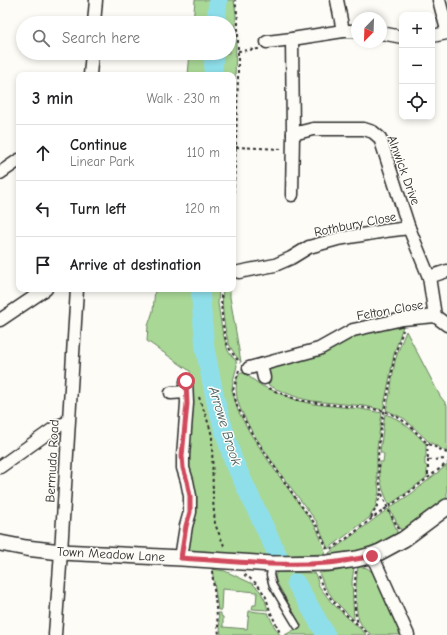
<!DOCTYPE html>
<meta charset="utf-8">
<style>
body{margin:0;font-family:"Comic Neue",sans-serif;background:#f6f6f6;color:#202124}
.controls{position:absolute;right:12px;top:12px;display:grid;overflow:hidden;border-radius:8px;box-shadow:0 2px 6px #0003}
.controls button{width:36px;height:36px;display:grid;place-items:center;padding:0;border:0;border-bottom:1px solid #e0e0e0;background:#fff;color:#202124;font:20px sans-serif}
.compass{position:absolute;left:351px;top:12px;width:36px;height:36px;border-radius:50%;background:#fff;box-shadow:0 2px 6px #0003;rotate:203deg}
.stop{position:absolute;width:12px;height:12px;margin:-9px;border:3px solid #d1495b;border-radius:50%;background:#fff}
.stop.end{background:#d1495b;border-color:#fff;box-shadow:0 1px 4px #0008}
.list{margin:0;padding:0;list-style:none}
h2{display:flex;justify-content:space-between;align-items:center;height:52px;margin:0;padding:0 16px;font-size:17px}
h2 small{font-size:13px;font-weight:400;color:#757577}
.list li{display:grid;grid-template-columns:26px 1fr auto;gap:12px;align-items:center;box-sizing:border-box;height:56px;padding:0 16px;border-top:1px solid #e0e0e0}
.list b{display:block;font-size:15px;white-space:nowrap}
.list p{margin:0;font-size:13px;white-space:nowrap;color:#757577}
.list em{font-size:13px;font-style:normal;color:#757577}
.icon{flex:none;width:22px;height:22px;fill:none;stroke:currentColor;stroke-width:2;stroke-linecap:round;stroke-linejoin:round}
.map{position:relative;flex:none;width:447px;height:635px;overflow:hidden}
.search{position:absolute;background:#fff;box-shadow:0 2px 6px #0003;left:16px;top:16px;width:220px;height:44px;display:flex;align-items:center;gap:10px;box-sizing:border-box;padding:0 14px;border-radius:22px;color:#757577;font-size:15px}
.panel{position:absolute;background:#fff;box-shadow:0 2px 6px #0003;left:16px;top:72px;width:220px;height:220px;border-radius:8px}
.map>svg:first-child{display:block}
.green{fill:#a9d796;stroke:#6a8160}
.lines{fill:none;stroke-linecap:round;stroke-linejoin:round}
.river{stroke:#8fdfea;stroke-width:19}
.service-casing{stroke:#2b2b2b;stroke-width:9}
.minor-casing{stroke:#2b2b2b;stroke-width:15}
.tertiary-casing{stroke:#2b2b2b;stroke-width:18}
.path{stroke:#2b2b2b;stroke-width:2;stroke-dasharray:3 3;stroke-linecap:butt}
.service{stroke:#fdfcf7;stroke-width:6}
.minor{stroke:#fdfcf7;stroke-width:12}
.tertiary{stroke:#fdfcf7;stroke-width:15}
.route{stroke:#d1495b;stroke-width:5}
.labels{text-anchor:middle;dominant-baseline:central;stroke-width:3;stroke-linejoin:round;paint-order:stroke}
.street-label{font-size:13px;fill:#2b2b2b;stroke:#fdfcf7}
.water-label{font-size:14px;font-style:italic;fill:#44585b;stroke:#fdfcf7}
</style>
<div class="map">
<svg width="447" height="635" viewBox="0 0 447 635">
<rect width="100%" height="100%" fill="#fdfcf7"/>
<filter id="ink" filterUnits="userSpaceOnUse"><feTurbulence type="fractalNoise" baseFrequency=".025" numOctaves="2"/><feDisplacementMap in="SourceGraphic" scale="8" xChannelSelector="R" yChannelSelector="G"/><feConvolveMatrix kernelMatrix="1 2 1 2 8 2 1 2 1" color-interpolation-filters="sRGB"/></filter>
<g filter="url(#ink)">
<g class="green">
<path d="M195,0H234L236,14V44L233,154V75H188L190,53H229V23H193Z"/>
<path d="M155,289H219L218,303L222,330L228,351L236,361L237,366L233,381L232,390L238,411L250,433L274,469L317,529L325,551V554L278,556L218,555L189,550L187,463L192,399L190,371L147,341L148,326L153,311Z"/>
<path d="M223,289H230V297L241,362C237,357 233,352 230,346C224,332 221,304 223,289Z"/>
<path d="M403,326L394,354L389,381L383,410L365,406L312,401L299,398L276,389L263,382L270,376L269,371V368L366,332Z"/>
<path d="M406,331L440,396L447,405V452L428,441L405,419L386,410C391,394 392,377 395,361C398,351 402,341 406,331Z"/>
<path d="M240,373H244L262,386L296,400L313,404L361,409L382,413L377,448V477L379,491L376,506L369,518L328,549L317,522L279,472L251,430L240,408L237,398L236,389L237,379Z"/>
<path d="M385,414C402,419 414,432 426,444V457L425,458V465L427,466V477L409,491L389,505L383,490L380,477L379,462H383L384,454L380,452Z"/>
<path d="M447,465V501L405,531L404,529L401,530L389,508L411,494Z"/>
<path d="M388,509L397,531V535L377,545L359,551L331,557L329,553Z"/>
<path d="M358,566L367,568L375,574L401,635H372C369,632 364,630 362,626C353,614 356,581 358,566Z"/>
<path d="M354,567L352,582L354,620L334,600L324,585L319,573L337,571Z"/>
<path d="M212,569L225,571L253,584L260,591L265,600L268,610L252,609L253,605H256L257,592L222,589L221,610H218Z"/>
<path d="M277,572L315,573L319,586L331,602L349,619L367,635H285L301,626L276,581L275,576Z"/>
<path d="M249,611L268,613L274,626L280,635H221L218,613H221V616L223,617V627L247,629Z"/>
</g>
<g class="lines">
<g class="river">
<path d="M216,23L218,0"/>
<path d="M213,75L214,53"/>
<path d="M200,289L205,349L216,403L233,460L278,556"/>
<path d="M296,583L326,635"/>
</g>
<defs>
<path id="service" d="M272,564L270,575L273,586L297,626"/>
<g id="minor">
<path d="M337,0L343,31"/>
<path d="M439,0L447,30"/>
<path d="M94,23L96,0"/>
<path d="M381,33L402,37"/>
<path d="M432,36L447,33"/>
<path d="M292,39L293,134L292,195"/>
<path d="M267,42L292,39L343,31H357"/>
<path d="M90,75L92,53"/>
<path d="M293,134L313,129H364L373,132L380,138L409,228L429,277L447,271"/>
<path d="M0,173L19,160"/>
<path d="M239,272L275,265L291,258L309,247L338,239L385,231L409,228"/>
<path d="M429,277L435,316L447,325"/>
<path d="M0,320L46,289"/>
<path d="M261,365L264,378"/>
<path d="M249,368L319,349L353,330L403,319L435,316"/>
<path d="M171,393L186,392"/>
<path d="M0,467L56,427L68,422"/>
<path d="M372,555L408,635"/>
<path d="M181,558L186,526L190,512V496L187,481L183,468V456L187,403L186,381"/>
<path d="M55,635L61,552L77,289"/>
</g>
<path id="tertiary" d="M0,543L26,548L61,552L181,558L272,564L328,563L357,559L372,555L380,552L404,539L447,507"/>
</defs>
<use href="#service" class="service-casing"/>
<use href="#minor" class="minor-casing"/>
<use href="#tertiary" class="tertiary-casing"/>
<g class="path">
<path d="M238,51L259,49"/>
<path d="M236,147L281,149"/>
<path d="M233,205L236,141L238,78V19L235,0"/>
<path d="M221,289C221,304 222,335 229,348C232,353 236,358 240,363"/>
<path d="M239,370L233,390L237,406L251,432L297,500L313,521L318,528L328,551"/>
<path d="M269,388L275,391L298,400L324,404L367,408L384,411L396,416L408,424L427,443L447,453"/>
<path d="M199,397L209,425L212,436L213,500L215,524L225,548"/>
<path d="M427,443L428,460L447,459"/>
<path d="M428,460V478"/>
<path d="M371,518L377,506L381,492"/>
<path d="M399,529C392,518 384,502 381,490C373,456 383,417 390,384C392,376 392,368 394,360C396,350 400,340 403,330"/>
<path d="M331,549L350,536L371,519L411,491L447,463"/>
<path d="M212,571L219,635"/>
<path d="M356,571C354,589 353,606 358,624"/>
<path d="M244,575L247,576L258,585L266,597L270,611L281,635"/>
<path d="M318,576C327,601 350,618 370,635"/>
</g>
<use href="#service" class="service"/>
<use href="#minor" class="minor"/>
<use href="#tertiary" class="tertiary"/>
</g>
</g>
<g class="lines" filter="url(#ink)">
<path class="route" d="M186,381L187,404L182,456L183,468L187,481L190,496V512L186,526L181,558C229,561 278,567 327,563C342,562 357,559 372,556"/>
</g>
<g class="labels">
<g class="street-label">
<text transform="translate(404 170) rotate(70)">Alnwick Drive</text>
<text transform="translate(355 224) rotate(-11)">Rothbury Close</text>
<text transform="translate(390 310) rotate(-10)">Felton Close</text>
<text transform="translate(52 461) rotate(-87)">Bermuda Road</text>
<text transform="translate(111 554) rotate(3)">Town Meadow Lane</text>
</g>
<g class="water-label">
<text transform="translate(225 426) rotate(73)">Arrowe Brook</text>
</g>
</g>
</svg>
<div class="controls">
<button>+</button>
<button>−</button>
<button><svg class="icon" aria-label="locate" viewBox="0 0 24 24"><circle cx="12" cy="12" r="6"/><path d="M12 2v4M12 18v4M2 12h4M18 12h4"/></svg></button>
</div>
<svg class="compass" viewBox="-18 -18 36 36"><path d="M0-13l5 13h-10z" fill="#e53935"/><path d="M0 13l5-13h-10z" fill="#757577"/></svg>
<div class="stop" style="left:186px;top:381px"></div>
<div class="stop end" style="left:372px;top:556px"></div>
<div class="search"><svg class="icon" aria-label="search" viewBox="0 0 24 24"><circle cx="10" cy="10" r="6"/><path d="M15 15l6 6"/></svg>Search here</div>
<section class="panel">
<h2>3 min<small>Walk · 230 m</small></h2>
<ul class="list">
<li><svg class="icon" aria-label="ahead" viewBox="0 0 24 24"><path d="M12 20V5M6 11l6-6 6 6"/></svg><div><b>Continue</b><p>Linear Park</p></div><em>110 m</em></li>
<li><svg class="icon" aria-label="left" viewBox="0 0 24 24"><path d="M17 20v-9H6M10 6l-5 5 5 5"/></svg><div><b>Turn left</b></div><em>120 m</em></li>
<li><svg class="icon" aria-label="arrive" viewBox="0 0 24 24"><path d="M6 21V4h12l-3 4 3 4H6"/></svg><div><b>Arrive at destination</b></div></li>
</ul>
</section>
</div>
